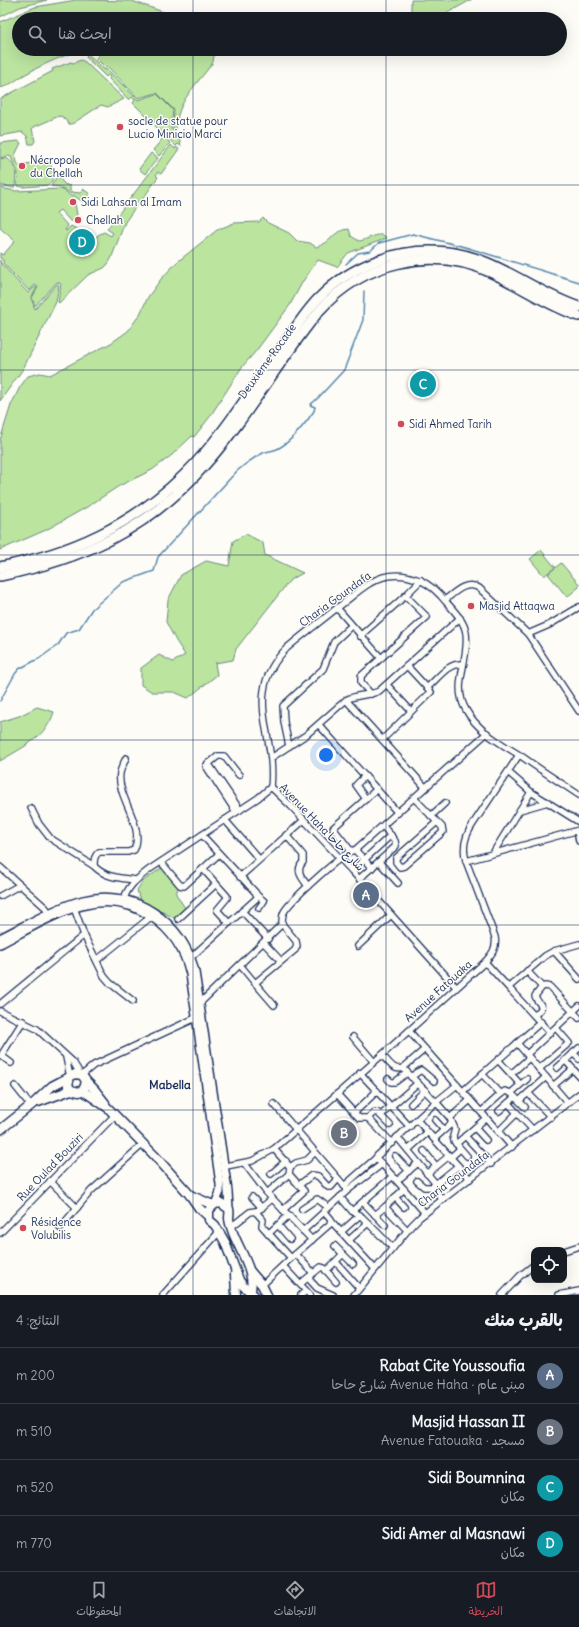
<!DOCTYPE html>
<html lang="ar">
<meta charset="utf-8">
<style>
body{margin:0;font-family:Delius,"Playpen Sans Arabic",sans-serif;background:#242831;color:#f1f3f6;direction:rtl}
.controls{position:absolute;right:12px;bottom:12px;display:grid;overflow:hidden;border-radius:8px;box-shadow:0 4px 16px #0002}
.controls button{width:36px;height:36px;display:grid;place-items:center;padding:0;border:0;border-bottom:1px solid #363941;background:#171b24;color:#f1f3f6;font:20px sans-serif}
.you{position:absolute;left:326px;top:755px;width:14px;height:14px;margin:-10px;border:3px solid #fff;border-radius:50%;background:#1a73e8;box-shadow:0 0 0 6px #1a73e833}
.badge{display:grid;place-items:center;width:26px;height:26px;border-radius:50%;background:#d1495b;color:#fff;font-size:13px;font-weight:700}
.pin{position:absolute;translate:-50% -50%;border:2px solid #fff;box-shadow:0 1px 4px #0006}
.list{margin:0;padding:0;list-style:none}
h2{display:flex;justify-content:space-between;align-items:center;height:52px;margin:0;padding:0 16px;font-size:17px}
h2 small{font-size:13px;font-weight:400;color:#9ea1a6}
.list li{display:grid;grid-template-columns:26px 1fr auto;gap:12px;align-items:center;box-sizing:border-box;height:56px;padding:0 16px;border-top:1px solid #363941}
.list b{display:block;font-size:15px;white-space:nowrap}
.list p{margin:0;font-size:13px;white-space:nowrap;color:#9ea1a6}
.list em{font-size:13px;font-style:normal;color:#9ea1a6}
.icon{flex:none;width:22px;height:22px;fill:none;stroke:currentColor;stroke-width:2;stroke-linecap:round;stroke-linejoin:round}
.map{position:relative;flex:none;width:579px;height:1295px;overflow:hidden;direction:ltr}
.search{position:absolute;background:#171b24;box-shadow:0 4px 16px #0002;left:12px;right:12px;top:12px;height:44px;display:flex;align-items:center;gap:10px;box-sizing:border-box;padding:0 14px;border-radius:22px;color:#9ea1a6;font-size:15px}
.sheet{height:276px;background:#171b24}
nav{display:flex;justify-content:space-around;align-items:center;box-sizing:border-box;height:56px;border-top:1px solid #363941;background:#171b24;font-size:11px;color:#9ea1a6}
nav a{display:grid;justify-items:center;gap:2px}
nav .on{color:#d1495b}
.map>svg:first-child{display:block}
.green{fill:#bbe49f;stroke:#6b8a7e}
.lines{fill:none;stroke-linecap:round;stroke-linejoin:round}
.stream{stroke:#5989ae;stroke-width:1.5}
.minor-casing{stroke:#1b2f5e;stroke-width:8}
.tertiary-casing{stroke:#1b2f5e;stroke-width:10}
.secondary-casing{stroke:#1b2f5e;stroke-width:11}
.trunk-casing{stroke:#1b2f5e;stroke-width:12}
.minor{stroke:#fdfcf7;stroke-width:5.5}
.tertiary{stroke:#fdfcf7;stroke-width:7}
.secondary{stroke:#fdfcf7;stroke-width:8}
.trunk{stroke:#fdfcf7;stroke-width:9}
.grid{fill:none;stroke:#1b2f5e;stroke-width:1;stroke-opacity:0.55}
.poi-dot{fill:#d1495b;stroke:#fdfcf7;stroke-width:1.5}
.labels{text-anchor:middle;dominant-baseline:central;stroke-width:3;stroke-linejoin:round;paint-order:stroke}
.poi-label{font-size:11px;fill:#1b2f5e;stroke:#fdfcf7;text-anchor:start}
.street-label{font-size:11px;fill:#1b2f5e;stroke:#fdfcf7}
.neighbourhood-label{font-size:12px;font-weight:bold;fill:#1b2f5e;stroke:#fdfcf7}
</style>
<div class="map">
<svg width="579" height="1295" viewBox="0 0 579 1295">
<rect width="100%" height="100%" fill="#fdfcf7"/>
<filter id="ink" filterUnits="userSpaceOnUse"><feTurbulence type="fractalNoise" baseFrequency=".025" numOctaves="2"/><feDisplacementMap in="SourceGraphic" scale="8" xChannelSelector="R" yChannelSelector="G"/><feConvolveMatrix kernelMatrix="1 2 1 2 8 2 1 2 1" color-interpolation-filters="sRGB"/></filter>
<g filter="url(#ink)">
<g class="green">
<path d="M0,0H47L20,7L0,17Z"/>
<path d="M76,0L132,1L183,19H19V49H213L214,55L213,62C198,84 176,101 176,130L173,128L174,110L157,93L138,98L107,66L105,67L96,58L101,53C88,41 38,67 24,75C16,80 9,86 0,88V22L35,7Z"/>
<path d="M411,0H471L436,19H411Z"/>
<path d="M87,53L105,70L107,69L138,100L157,94L173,110L171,128L179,138L181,146L178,144L176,146L155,126L157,123L155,121L153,123L133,103L135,100L132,97L129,100L109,79L110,77L108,75L106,77L86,57Z"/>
<path d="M81,60L85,62L124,99L108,107L101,105L72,124H69L63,117L59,116L34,127L32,129L35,141L33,144H29L27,136L22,132L0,136V99L53,71L52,69L71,62L73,63Z"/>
<path d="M164,137L170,143L159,156L153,150Z"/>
<path d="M18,141L21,143L15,155L18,165L48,161C54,169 56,178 49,185L23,187L18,186L17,182L18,173L11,157L8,156L0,158V143Z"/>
<path d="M171,145L175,149L176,147L179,149L161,174L158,172L156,175L158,177L140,203L137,201L135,203L137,205L125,222L111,259L108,264L104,268L88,275L59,303L58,302L61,284L57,282L35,306L32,298L38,287L35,285L29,291L3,263V260L0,258V253L3,255L15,241L0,228V188L16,191L60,189L65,191L74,199L71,201L73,204L75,203L77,215L71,222L60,210L56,213L68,226L65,230L66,231L71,226L82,232L80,242L83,244L85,241L90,254L86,240L89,237L94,240L98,235L104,232L111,236L113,233L107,229Z"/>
<path d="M151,153L158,158L145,174L139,169Z"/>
<path d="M6,158C17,163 17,179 14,188L0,185V159Z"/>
<path d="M59,177L64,184L70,186V190L72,192L80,193L83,189L90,194L83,202L61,187L51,186L56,178Z"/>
<path d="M263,218L268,223L289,233L297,241L310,243L316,247C333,243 332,230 349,229L351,236L359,241C368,240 380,230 387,238L348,253L337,267L318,260L303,281L290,305L256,351L242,367L209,418L194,437L192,436L172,455L152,470L119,486L87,507L46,530L0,550V440L11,405L20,387L28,376L40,373L50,375L111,343L128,331L140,314L148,297L161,279L176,263L217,230L234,223L259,222Z"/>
<path d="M0,260V262L28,293L35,287L37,288L31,298L35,309L57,284L59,285L56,302L23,369L0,401Z"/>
<path d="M246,534L263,543L265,555L303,573L290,580L236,649L233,660L215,663L217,675L188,698L174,692H152L141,685V668L159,655L173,662L185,655L176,641L166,622L168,600L181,575L206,561L229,566L233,541Z"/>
<path d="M541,550L555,567L544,576L530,559Z"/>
<path d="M561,563L579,584V587L567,597L548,574Z"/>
<path d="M37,707L54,712C47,737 20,749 0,761V722L19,716Z"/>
<path d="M163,867L179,886L176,894L185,908L176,919L140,900L137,890L143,881Z"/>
</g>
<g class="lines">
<g class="stream">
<path d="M346,264L358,253L370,251L379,243L413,234L465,247L579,282"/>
<path d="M0,701L15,674L19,669L40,658L58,645L66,633L79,629L92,609L123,582L154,571L158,557L237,471C245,464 253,458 263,453C267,451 273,451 277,449C292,442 305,424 314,411L315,407L310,405L318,398L344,370L363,320L364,291"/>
</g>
<defs>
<g id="minor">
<path d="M445,600C454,593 466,580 479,588L528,634L579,711"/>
<path d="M337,608L381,658"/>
<path d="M528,634L549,625L579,607"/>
<path d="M360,636L404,597L421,580"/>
<path d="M387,685L411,711"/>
<path d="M428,687C438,678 448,663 462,664"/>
<path d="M371,694L361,683V676L427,617L406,596"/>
<path d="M346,700L426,788"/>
<path d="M319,725L398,813"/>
<path d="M383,739L431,692L407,666"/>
<path d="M289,746L284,722L283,706L323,669L334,642L351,626"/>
<path d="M126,758C124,763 121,768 120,773C116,797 146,826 134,850L128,852H99C94,856 94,860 94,866C105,878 121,878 136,880"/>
<path d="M271,758L306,735L346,700C356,694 369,696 379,691L460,618"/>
<path d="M208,763L240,810"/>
<path d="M508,772L531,792L579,822"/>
<path d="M365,776L356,785L366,799"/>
<path d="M271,787C277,733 241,694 287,648C303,634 320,622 337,608C348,600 358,590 370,583C394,568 423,576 441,596C450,607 464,619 466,633C470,660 451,685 466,710C478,732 504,745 524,758C542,771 561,783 579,795"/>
<path d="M271,787L291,806L352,871L456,987"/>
<path d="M414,798L442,827L443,832L404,866L400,867L396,862V858L437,822"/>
<path d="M31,808L39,824L50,838L94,866"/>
<path d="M520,810L548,802"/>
<path d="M236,812L206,766L218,756H224L239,775"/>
<path d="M431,816L445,803"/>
<path d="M225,820L259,859"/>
<path d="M577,831L579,841"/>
<path d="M286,835L303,855V862C295,871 302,878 308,886"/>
<path d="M355,850L372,868"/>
<path d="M351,851L333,828L377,789"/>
<path d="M493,853L531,792"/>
<path d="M466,861L579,830"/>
<path d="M161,862L180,885L184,886L219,854"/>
<path d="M379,862L398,883"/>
<path d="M0,867L46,908L51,916"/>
<path d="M203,869L227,896V898L217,910L229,923"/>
<path d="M352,871L391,835"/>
<path d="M240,877L304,820"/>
<path d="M359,879L396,846L395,841L383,826"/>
<path d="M0,896L20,885"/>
<path d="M258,896L264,901L259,908"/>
<path d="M123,903C126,887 137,879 150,869L258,798L271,787"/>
<path d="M73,905L84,935L104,976L110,983L133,1001"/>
<path d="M242,911L268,939"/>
<path d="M178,919L216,884"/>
<path d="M264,943L281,961"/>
<path d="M358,946L391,915"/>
<path d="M554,951L579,979"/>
<path d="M97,960L152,916"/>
<path d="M188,960L258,897L255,892L202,835"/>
<path d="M485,962L550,1033"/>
<path d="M240,965L255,983L295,950L297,946L296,941L282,924"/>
<path d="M527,971L542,987L545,986L550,987L579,1018"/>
<path d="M255,983L274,1005"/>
<path d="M509,987L545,956L554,951L579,944"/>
<path d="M200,1003L282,924C282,920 282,916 284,912C290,901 344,851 355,850L487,733"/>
<path d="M0,1004L84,935"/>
<path d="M0,1011L37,1029L73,1062L81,1075"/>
<path d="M535,1015C547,1004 539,1007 535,996L542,987"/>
<path d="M409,1031L512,1147"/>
<path d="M353,1037L374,1062"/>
<path d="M517,1043L568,1103"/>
<path d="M573,1053L579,1059"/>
<path d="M527,1054L579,1006"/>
<path d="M382,1055C388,1061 394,1072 403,1068L436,1102L450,1118L455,1129L453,1136L454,1141L467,1156"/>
<path d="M66,1057L70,1077"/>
<path d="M498,1060L520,1084"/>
<path d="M565,1060L579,1076"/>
<path d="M11,1063L3,1057L2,1054L23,1021"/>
<path d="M403,1068L425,1049"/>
<path d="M557,1068L579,1048"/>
<path d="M539,1069L569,1043L556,1028"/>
<path d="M360,1073L410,1127"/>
<path d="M482,1074L501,1094L505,1091L511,1093L525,1107"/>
<path d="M511,1074L529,1058"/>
<path d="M82,1075L94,1065L200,1016"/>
<path d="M411,1077L421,1070L434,1081"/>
<path d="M388,1079L391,1082H395L407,1073"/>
<path d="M15,1086L31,1106"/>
<path d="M553,1086L573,1069"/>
<path d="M463,1091L541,1022"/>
<path d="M511,1093L527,1079"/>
<path d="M528,1093L551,1117"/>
<path d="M337,1094L359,1118H368"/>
<path d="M519,1101L546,1077"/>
<path d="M274,1104L348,1190"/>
<path d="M411,1104L425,1090"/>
<path d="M499,1111L508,1103"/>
<path d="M481,1112L501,1094"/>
<path d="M354,1113L377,1091"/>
<path d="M517,1113L533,1130"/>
<path d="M381,1115L418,1083"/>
<path d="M450,1118L470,1100"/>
<path d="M417,1120L470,1179"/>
<path d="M435,1120L444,1130"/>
<path d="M390,1125L377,1112L373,1113L368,1118L392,1143"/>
<path d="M475,1128L486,1140"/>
<path d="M498,1132L517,1113L508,1103L515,1097"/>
<path d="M465,1136L491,1164"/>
<path d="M397,1137L436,1184"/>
<path d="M434,1139L452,1123"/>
<path d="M456,1144L486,1118"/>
<path d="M274,1149L290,1167L289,1174L304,1191L283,1210"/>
<path d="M408,1150L428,1132"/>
<path d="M424,1151L436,1166"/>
<path d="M395,1156L409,1171"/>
<path d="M450,1158L460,1149"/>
<path d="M245,1164L267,1193L312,1240"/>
<path d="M382,1164L425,1213"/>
<path d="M221,1167L252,1161L274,1149L382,1055L485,962C492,954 497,948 495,937L466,861C462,847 465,836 473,824L519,755"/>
<path d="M290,1167L296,1163L307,1160L314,1153"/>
<path d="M271,1174L286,1161"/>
<path d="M427,1174L449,1156"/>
<path d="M50,1181L77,1208"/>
<path d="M397,1181L418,1163"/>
<path d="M417,1181L424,1187H432L458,1166"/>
<path d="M299,1185L312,1175L318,1176L328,1187H331L338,1179"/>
<path d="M344,1186L376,1158"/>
<path d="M432,1187L443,1200"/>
<path d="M404,1189L385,1207L407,1230"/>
<path d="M267,1193L289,1174"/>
<path d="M252,1197L262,1208"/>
<path d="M340,1197L352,1211L362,1217L393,1248"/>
<path d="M395,1197L404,1207"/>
<path d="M363,1202L385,1225"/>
<path d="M302,1209L317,1199L328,1207"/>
<path d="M352,1211L393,1176"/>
<path d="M256,1212L272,1199"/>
<path d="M375,1215L385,1207"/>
<path d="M332,1222L375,1269"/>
<path d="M278,1225L290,1239"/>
<path d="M231,1227L250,1212L255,1211L263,1220L262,1226L291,1258"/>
<path d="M60,1228L91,1191L143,1144"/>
<path d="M303,1231L348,1190L382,1164L376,1158L377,1156L436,1102L457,1085"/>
<path d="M341,1232L360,1215"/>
<path d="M0,1233L115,1115"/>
<path d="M268,1234L289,1215"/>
<path d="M349,1240L368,1223"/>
<path d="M335,1246L353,1264"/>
<path d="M564,1251L579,1246"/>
<path d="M296,1254L313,1273"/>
<path d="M336,1262L359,1288"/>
<path d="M283,1266L310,1295"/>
<path d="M326,1271L342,1255"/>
<path d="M308,1278L317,1288L333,1295"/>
<path d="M300,1284L321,1267L324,1268L336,1282"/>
<path d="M262,1285L291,1258L330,1224L331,1219L324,1211"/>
<path d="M163,1295L219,1232"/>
<path d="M301,1295L306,1291"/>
<path d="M354,1295L412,1225L420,1217L579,1094"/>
<path d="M502,1295L520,1276L534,1265"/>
<path d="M559,1295L579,1291"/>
</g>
<g id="tertiary">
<path d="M0,938C24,926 58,906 83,900C134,887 184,922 195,972L228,1191L229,1209"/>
<path d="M0,944C25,931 58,911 85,905C134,893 179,926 190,974L220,1184V1192L215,1204"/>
</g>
<g id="secondary">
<path d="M86,1081L94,1089L105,1103"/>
<path d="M82,1090L108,1108L155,1156L190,1195L199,1208L208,1216"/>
<path d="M38,1102L71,1090"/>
<path d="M0,1130L34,1103L52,1086L75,1074L82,1075L86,1081L84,1089L79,1092L71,1090L68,1085L70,1077"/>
<path d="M190,1195L213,1205"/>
<path d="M250,1271L262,1285L267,1295"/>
<path d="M235,1274L236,1295"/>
<path d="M250,1295C257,1272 239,1251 232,1230C231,1227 229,1222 229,1218C229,1215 230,1213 229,1209L221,1203L215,1204L209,1210V1220L215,1225L225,1242L239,1280L244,1287L254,1295"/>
</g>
<g id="trunk">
<path d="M0,567C71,553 131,526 184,475C221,439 250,391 280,350C293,332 304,313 319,298C352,264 400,247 447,252C496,257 533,292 579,307"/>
<path d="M0,576C82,559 148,530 204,466C247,418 279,360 320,310C363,262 432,245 492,273C521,286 548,306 579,316"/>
</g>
</defs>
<use href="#minor" class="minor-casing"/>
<use href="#tertiary" class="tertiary-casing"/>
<use href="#secondary" class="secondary-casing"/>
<use href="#trunk" class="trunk-casing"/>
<use href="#minor" class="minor"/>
<use href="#tertiary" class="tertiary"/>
<use href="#secondary" class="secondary"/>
<use href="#trunk" class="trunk"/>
</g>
</g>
<path class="grid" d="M193,0V19M386,0V19M193,49V1295M386,49V1295M0,185H579M0,370H579M0,555H579M0,740H579M0,925H579M0,1110H579"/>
<g class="poi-dot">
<circle cx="120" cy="127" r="4"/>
<circle cx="22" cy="166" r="4"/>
<circle cx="73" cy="202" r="4"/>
<circle cx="78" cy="220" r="4"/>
<circle cx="401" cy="424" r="4"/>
<circle cx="471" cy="606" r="4"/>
<circle cx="23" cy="1228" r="4"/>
</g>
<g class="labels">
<g class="poi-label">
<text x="128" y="121">socle de statue pour<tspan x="128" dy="13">Lucio Minicio Marci</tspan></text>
<text x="30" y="160">Nécropole<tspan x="30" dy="13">du Chellah</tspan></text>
<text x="81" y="202">Sidi Lahsan al Imam</text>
<text x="86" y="220">Chellah</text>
<text x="409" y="424">Sidi Ahmed Tarih</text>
<text x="479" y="606">Masjid Attaqwa</text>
<text x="31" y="1222">Résidence<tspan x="31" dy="13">Volubilis</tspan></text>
</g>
<g class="street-label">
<text transform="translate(267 361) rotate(-54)">Deuxième Rocade</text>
<text transform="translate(335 599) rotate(-36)">Charia Goundafa</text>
<text transform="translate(322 827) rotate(46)">Avenue Haha شارع حاحا</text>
<text transform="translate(438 991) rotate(-42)">Avenue Fatouaka</text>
<text transform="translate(50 1167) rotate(-46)">Rue Oulad Bouziri</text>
<text transform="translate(453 1179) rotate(-37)">Charia Goundafa</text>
</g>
<g class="neighbourhood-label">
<text x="170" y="1084">Mabella</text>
</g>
</g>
</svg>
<div class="controls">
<button><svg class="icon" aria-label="locate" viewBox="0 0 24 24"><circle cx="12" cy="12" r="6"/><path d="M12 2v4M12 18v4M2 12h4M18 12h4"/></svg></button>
</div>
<div class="you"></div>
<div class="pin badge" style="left:366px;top:895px;background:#5c6f8a">A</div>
<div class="pin badge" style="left:344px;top:1133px;background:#6b7280">B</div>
<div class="pin badge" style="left:423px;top:384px;background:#0f9aa8">C</div>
<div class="pin badge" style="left:82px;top:242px;background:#0f9aa8">D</div>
<div class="search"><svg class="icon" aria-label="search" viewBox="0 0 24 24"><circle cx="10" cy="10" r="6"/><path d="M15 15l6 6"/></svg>ابحث هنا</div>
</div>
<section class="sheet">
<h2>بالقرب منك<small>النتائج: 4</small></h2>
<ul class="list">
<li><span class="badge" style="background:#5c6f8a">A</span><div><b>Rabat Cite Youssoufia</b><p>مبنى عام · Avenue Haha شارع حاحا</p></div><em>200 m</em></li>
<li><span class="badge" style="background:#6b7280">B</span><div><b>Masjid Hassan II</b><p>مسجد · Avenue Fatouaka</p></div><em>510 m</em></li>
<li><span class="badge" style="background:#0f9aa8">C</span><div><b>Sidi Boumnina</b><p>مكان</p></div><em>520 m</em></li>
<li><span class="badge" style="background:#0f9aa8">D</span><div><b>Sidi Amer al Masnawi</b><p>مكان</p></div><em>770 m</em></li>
</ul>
</section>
<nav>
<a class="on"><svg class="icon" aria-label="map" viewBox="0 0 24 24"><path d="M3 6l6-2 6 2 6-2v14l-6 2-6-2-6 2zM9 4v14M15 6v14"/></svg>الخريطة</a>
<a><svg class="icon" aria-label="directions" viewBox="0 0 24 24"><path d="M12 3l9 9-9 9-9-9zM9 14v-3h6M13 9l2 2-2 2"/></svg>الاتجاهات</a>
<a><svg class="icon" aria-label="saved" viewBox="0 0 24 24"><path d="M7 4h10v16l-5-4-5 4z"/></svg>المحفوظات</a>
</nav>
